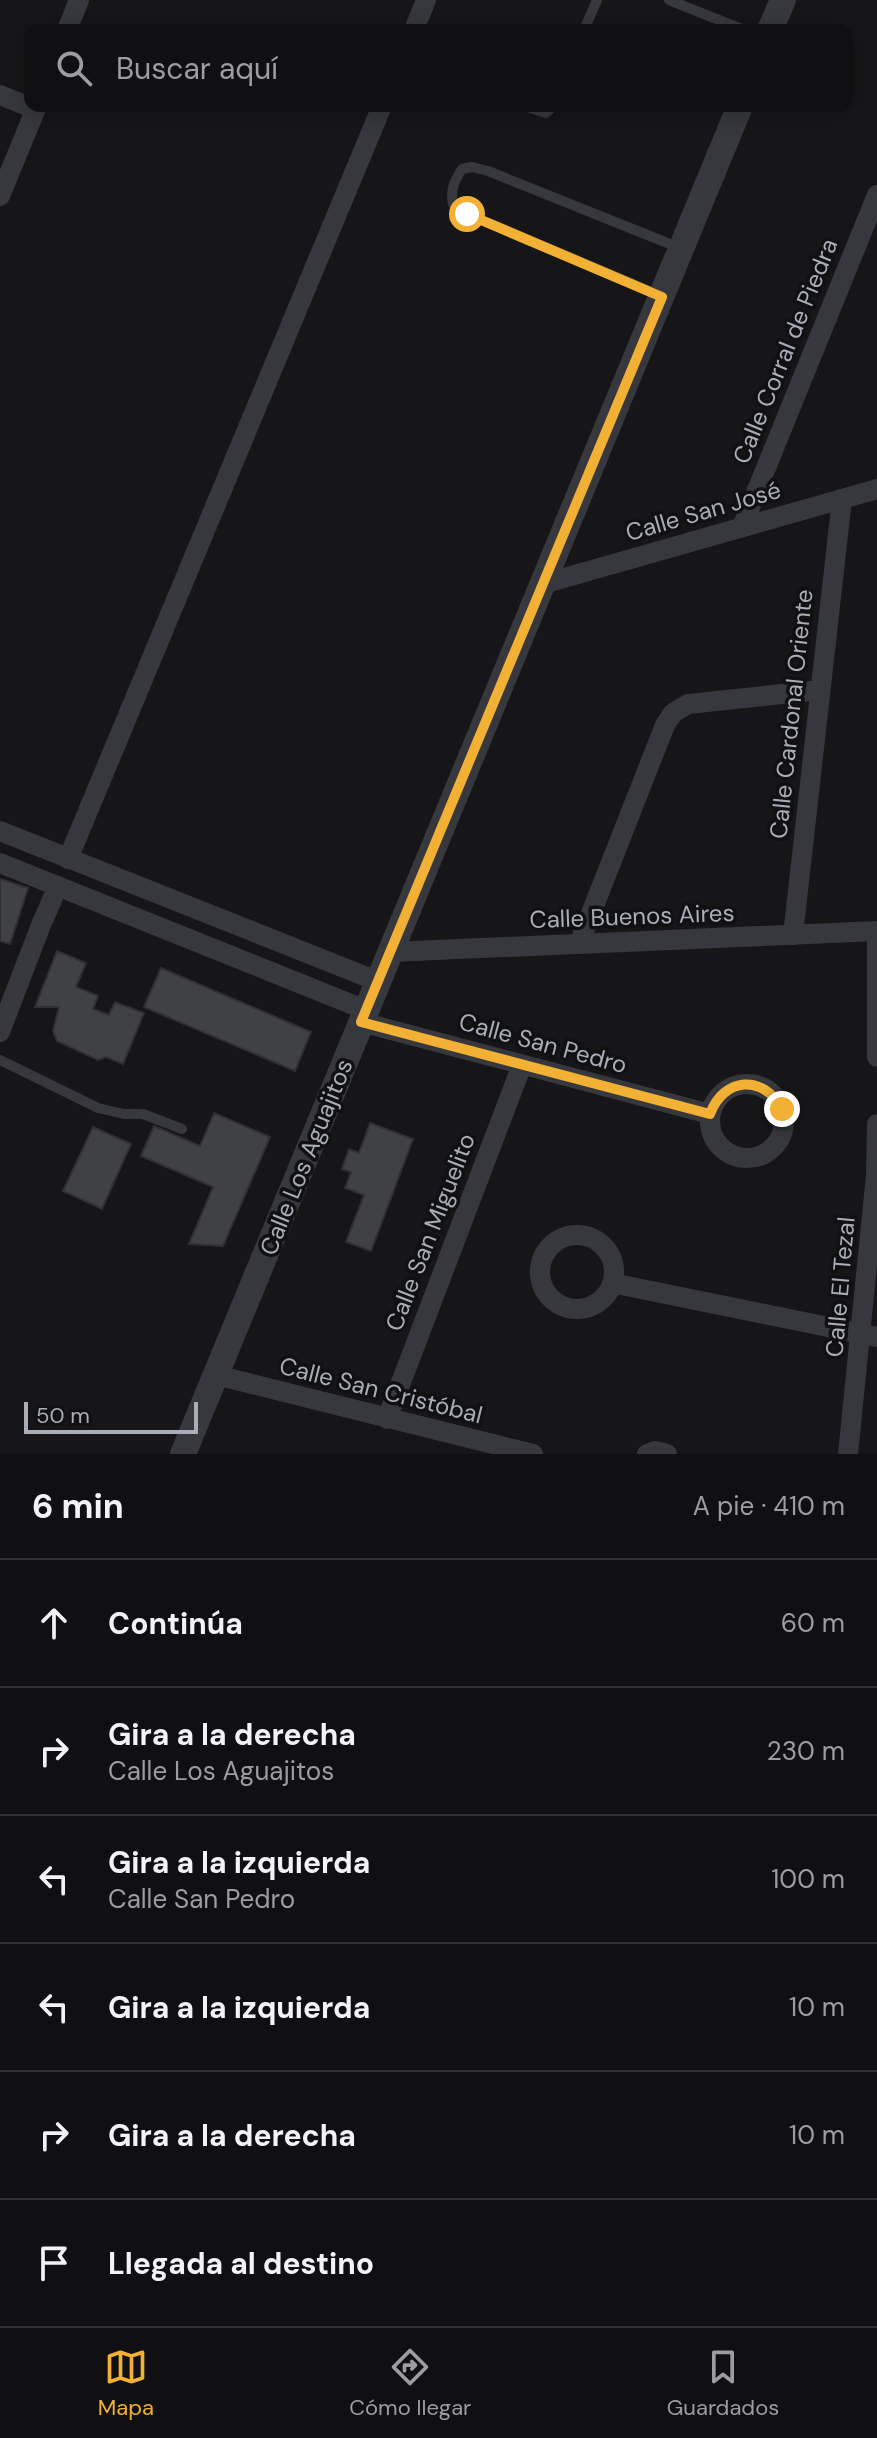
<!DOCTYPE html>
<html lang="es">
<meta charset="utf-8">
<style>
body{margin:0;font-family:"DM Sans",sans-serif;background:#19191b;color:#f1f3f6}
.scale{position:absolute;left:24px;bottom:20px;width:174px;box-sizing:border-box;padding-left:8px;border:4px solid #a8adb8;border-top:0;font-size:22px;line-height:28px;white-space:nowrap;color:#a8adb8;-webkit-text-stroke:6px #111113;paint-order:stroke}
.stop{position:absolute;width:24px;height:24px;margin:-18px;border:6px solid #f2b134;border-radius:50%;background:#fff}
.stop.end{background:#f2b134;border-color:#fff;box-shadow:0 2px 8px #0008}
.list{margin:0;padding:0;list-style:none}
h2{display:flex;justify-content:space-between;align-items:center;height:104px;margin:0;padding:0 32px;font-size:34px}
h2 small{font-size:26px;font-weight:400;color:#9c9d9f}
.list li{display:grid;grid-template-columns:52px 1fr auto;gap:24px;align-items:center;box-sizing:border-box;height:128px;padding:0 32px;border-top:2px solid #303032}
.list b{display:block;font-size:30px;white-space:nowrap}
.list p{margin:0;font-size:26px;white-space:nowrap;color:#9c9d9f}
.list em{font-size:26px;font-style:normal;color:#9c9d9f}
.icon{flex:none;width:44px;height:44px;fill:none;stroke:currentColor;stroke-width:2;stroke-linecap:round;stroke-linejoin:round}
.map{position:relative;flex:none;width:877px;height:1454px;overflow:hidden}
.search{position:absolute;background:#101012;box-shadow:0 4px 20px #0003;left:24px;right:24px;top:24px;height:88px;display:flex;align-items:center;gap:20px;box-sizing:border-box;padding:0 28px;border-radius:16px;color:#9c9d9f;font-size:30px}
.sheet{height:872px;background:#101012}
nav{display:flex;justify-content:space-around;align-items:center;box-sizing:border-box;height:112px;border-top:2px solid #303032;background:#101012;font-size:22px;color:#9c9d9f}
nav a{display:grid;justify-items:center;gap:4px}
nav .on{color:#f2b134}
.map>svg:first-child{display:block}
.building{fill:#404145;stroke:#303034;stroke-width:2}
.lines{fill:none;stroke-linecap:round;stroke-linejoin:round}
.service{stroke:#37383d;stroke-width:10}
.minor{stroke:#37383d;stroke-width:20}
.tertiary{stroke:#37383d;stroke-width:26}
.route{stroke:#f2b134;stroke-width:10}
.labels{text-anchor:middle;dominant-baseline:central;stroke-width:7;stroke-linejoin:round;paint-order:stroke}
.street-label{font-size:24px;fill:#a8adb8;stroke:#111113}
</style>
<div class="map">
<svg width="877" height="1454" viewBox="0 0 877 1454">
<rect width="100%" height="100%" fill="#161618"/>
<g class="building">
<path d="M0,879L28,888L10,944L0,941Z"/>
<path d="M57,951L86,963L76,987L98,996L93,1009L109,1015L115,1002L144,1013L123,1064L106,1057L98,1060L57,1041L53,1031L59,1007H35Z"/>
<path d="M161,968L311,1032L295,1071L144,1007Z"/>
<path d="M214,1113L270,1137L223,1246L189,1244L213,1187L141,1156L154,1126L200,1146Z"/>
<path d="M370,1123L413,1139L371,1251L346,1242L364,1195L345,1188L351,1172L342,1169L349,1149L359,1153Z"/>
<path d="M93,1127L131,1144L102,1209L63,1191Z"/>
</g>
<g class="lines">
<g class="service">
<path d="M669,0L744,30"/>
<path d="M584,30L597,0"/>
<path d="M524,106L546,113L553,106"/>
<path d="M662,296L467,214L453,204C450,190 454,182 462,169L472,167L488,171L680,248"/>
<path d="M0,1060L98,1108L124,1114H143L182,1129"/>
</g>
<g class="minor">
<path d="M67,30L79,0"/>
<path d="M414,30L426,0"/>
<path d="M0,95L35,109"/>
<path d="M0,196L37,106"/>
<path d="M742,527L877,195"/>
<path d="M543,584L877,489"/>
<path d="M0,831L377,981"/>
<path d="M68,859L382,106"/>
<path d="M0,863L366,1010"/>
<path d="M877,931V1057"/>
<path d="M793,935L842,499"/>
<path d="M579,944L665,725L673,713L688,704L820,690"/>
<path d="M390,952L877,931"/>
<path d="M361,1022L710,1114"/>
<path d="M0,1032L41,925L58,886"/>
<circle cx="747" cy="1121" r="37"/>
<circle cx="577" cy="1272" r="37"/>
<path d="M612,1283L877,1337"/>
<path d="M216,1375L533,1454"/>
<path d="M387,1419L522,1065"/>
<path d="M647,1454L655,1451L667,1454"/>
<path d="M848,1454L876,1176L877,1124"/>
</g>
<g class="tertiary">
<path d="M770,30L783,0"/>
<path d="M183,1454L740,106"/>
</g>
</g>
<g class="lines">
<path class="route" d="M467,214L662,297L361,1022L710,1114C724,1077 763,1074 782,1109"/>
</g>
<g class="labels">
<g class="street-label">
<text transform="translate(785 351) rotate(-68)">Calle Corral de Piedra</text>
<text transform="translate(703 511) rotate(-16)">Calle San José</text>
<text transform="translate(791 714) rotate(-84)">Calle Cardonal Oriente</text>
<text transform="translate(632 916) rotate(-2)">Calle Buenos Aires</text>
<text transform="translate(543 1043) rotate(15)">Calle San Pedro</text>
<text transform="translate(306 1157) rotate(-68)">Calle Los Aguajitos</text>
<text transform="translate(430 1232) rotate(-69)">Calle San Miguelito</text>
<text transform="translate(840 1287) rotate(-85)">Calle El Tezal</text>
<text transform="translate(381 1390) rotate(14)">Calle San Cristóbal</text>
</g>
</g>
</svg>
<div class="scale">50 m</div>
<div class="stop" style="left:467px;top:214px"></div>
<div class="stop end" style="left:782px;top:1109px"></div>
<div class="search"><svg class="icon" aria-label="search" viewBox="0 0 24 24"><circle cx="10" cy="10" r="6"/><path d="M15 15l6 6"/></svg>Buscar aquí</div>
</div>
<section class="sheet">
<h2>6 min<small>A pie · 410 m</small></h2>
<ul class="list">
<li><svg class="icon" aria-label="ahead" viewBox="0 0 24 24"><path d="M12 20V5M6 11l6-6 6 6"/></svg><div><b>Continúa</b></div><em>60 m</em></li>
<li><svg class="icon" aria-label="right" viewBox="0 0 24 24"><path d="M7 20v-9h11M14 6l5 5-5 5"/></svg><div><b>Gira a la derecha</b><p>Calle Los Aguajitos</p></div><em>230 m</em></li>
<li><svg class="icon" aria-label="left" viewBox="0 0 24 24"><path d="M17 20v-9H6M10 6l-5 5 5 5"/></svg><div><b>Gira a la izquierda</b><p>Calle San Pedro</p></div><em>100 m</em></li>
<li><svg class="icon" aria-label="left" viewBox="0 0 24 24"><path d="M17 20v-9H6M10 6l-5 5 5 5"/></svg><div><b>Gira a la izquierda</b></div><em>10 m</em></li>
<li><svg class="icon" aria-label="right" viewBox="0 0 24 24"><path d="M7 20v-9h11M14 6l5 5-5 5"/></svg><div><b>Gira a la derecha</b></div><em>10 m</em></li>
<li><svg class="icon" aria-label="arrive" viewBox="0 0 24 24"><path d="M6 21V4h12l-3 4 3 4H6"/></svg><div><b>Llegada al destino</b></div></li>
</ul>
</section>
<nav>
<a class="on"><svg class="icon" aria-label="map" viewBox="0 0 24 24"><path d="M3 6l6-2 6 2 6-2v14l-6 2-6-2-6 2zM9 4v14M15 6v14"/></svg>Mapa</a>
<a><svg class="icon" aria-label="directions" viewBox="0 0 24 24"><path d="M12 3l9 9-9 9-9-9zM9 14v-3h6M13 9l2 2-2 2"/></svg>Cómo llegar</a>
<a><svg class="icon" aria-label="saved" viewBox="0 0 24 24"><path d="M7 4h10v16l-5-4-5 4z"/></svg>Guardados</a>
</nav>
